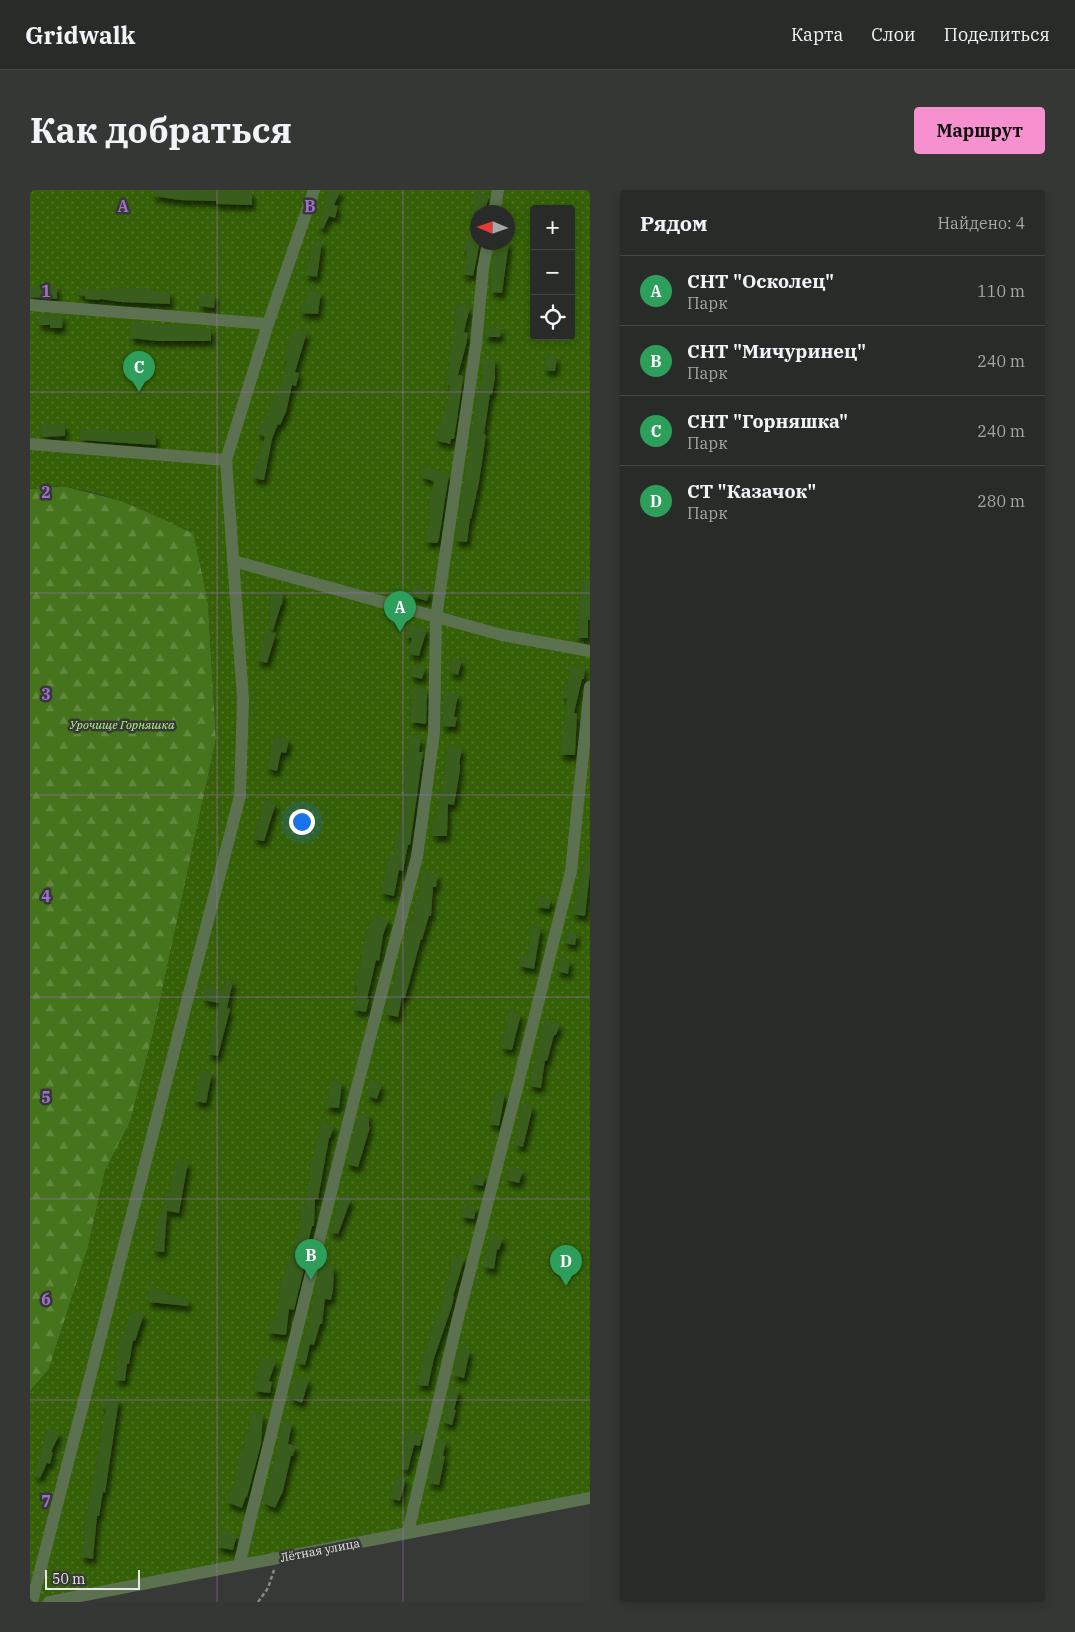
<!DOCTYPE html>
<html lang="ru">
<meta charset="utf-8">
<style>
body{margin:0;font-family:"IBM Plex Serif",serif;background:#343734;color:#f1f3f6}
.controls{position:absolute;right:15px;top:15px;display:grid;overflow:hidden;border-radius:5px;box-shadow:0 2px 8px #0003}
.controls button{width:45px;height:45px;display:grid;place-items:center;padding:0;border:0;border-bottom:1px solid #444745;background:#282b28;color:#f1f3f6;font:25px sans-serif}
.compass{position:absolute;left:440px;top:15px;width:45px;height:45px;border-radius:50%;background:#282b28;box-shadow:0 2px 8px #0003;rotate:272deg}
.scale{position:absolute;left:15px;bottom:12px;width:95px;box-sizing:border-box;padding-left:5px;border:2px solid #e7e8e6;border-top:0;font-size:14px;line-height:18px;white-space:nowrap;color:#e7e8e6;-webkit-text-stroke:4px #363935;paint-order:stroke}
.you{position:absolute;left:271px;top:631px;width:18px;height:18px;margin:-12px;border:4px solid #fff;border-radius:50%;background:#1a73e8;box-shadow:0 0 0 8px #1a73e833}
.badge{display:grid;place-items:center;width:32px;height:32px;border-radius:50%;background:#f690cf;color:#fff;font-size:16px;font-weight:700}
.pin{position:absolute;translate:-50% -41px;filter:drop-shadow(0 1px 2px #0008)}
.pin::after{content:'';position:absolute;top:26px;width:18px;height:15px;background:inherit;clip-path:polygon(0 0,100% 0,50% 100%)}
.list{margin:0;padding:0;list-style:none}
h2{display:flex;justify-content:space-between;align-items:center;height:65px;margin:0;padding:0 20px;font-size:21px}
h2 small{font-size:16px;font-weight:400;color:#a5a7a8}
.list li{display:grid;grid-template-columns:32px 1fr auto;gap:15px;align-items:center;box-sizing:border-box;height:70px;padding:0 20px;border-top:1px solid #444745}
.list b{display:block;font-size:19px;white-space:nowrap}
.list p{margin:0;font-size:16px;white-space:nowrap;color:#a5a7a8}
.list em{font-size:16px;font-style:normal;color:#a5a7a8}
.icon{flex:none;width:28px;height:28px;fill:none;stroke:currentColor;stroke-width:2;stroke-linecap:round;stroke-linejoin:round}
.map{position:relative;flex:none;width:560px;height:1412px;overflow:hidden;border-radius:5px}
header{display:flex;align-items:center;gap:30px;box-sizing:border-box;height:70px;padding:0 25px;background:#282b28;border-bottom:1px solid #444745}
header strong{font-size:24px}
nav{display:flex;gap:28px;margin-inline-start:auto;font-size:18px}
.intro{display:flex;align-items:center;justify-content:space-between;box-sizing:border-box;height:120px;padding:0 30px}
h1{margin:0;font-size:35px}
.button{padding:12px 22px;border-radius:5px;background:#f690cf;color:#111;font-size:18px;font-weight:700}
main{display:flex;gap:30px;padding:0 30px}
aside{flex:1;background:#282b28;border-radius:5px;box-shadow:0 2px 8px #0003}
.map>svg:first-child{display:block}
.forest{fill:url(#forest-firs)}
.park{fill:url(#park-dots);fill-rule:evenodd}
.building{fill:#395d1c;filter:url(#shadow)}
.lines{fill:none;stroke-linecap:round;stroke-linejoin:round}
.path{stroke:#878986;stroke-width:2.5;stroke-dasharray:4 2.5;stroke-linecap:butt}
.minor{stroke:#5c714f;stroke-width:12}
.grid{fill:none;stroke:#a16ecd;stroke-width:1;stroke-opacity:0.55}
.labels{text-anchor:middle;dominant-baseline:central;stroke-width:5;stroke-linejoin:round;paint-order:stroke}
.park-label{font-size:12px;font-style:italic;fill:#b4f585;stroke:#363935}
.street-label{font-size:12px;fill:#e7e8e6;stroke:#363935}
.grid-label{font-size:16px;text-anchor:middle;font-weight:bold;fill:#a16ecd;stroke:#363935;stroke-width:5;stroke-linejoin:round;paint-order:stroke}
</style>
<header>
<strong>Gridwalk</strong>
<nav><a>Карта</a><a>Слои</a><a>Поделиться</a></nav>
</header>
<div class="intro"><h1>Как добраться</h1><a class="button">Маршрут</a></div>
<main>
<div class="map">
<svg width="560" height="1412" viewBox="0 0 560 1412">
<defs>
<pattern id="forest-firs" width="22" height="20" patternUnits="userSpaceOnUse" patternTransform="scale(1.25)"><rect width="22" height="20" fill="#46741c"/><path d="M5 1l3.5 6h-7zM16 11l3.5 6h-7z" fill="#61883d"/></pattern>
<pattern id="park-dots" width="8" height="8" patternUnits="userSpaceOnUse" patternTransform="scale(1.25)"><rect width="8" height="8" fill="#356007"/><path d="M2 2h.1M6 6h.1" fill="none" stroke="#52772b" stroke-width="1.8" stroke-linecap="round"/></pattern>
<filter id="shadow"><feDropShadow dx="3" dy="5.5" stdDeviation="2.5" flood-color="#0009"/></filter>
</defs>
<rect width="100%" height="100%" fill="#363935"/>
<path class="forest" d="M33,296L92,311L138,331L164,344L178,413L186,549L122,848L100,932L75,981L58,1057L19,1179L0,1201V299Z"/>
<path class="park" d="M0,0H560V1308L28,1412H0V1201L19,1179L58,1057L75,981L100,932L122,848L186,549L178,413L164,344C123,323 80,303 34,297C24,295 11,298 0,299ZM504,19H541V146H504ZM448,22H478V52H448Z"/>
<g class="building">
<path d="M123,0L222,2V15L186,14V11L150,10L123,6Z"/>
<path d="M298,0H311L304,15L308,16L305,28L299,26L293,39L288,37Z"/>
<path d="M444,2L459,5L455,22H442L444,13L442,12Z"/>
<path d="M442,26H448V52H450L443,86L432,84L437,61L433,60L437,48H438Z"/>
<path d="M283,51L292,52L287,87L275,85L277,75H279Z"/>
<path d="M466,52H479L472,103L461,102L462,73Z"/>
<path d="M0,96H27V109L0,107Z"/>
<path d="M81,97L123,99V101L140,102V114L91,112L70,109L69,110L55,109V106L48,105V99L80,100Z"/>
<path d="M278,100L291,102L288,124L271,123L272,112H276Z"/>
<path d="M170,103L185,105L184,118L169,116Z"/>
<path d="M427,115L440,117L434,142L438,143L436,155L428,185H432L433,189L424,249H421L420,254L405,250L415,218L417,219L420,195H416L420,172H418L423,154L426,130L424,129Z"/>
<path d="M9,124L33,126L32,138H20V135H9Z"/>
<path d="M101,131L117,133V134L181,138V151H128L100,148Z"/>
<path d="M456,137L471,138L470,147H455Z"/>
<path d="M262,139L277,142L265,182L269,183L266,196L262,195L256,222L250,235L248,234L242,249L234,290L222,288L235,247L227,243L231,232L233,233L243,211L245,200L249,201L257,171L253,170Z"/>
<path d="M517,165L527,167L525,181L514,180Z"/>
<path d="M452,169H465V188L462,205L460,204L454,244L456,245L449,292L441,329L440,328L437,352L425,351L449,192H453Z"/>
<path d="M11,234H35V246L12,247Z"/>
<path d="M79,239L80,242H125L126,255L50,250V240Z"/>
<path d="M394,276L419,284L409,349L407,353L395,352L399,333L400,311H398L404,293L403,291L391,287Z"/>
<path d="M551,390H560V430H558V448H547Z"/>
<path d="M383,396L400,401L397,411L380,406Z"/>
<path d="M241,401L253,402L252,415H251L243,440H239Z"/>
<path d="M379,433L397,439L389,466L379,464L382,448L375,446Z"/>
<path d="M236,440L246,443L237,473L227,470Z"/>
<path d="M423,467L432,470L428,485L419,482Z"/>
<path d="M382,475L395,478L392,489L380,486Z"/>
<path d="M540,476L555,477L554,489H552L544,523H547L545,565H530L537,509L532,507L535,495L538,496Z"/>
<path d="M384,496L397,500L396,534L380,532L383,510L380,509Z"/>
<path d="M414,501L428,504L424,527H427L425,537L412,536Z"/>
<path d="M380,545L391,548L389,562H393L380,655H378L373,681L369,680L364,706L351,703L359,663L363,664L366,645H369L375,593H372Z"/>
<path d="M244,546L259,549L256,563L251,562L247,581L237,578Z"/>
<path d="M417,554L432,558L429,574H430V580L424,615L418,614L417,646H402V628L407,629L412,595H413Z"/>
<path d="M235,610L246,613L234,651L223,649Z"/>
<path d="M556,665L560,666V681L555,726L542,724Z"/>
<path d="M392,682L408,684L406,697H403L401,726H399L392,750L391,749L375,808L372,807L368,827L355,824L380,731H384L385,708H388Z"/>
<path d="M508,706L521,709L519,719L506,717Z"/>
<path d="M344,724L359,729L353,745L349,771L346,770L337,809H339L336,822L323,820L328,796H324L327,783H329L335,748Z"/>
<path d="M502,736L511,737L504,779L489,776L491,765L498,766Z"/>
<path d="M537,741L547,743L545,755L534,753Z"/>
<path d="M530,767L540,771L538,784L527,781Z"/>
<path d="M196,789L203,791L197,818L200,819L188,866L178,864L189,813L173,810L175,796L192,801Z"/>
<path d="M479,821L491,824L482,860L471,858Z"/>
<path d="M514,830L530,834L526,845H524L517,871L515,870L511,898L499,896Z"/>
<path d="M170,881L182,883L176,913L164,911Z"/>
<path d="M301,890L312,892L309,918L296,917Z"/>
<path d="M339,891L352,894L347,909L338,906Z"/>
<path d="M466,901L475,903L469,936L459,934Z"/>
<path d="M492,913L503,916L493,957L485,955Z"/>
<path d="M329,923L339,924V937H340L328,977L316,974Z"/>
<path d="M292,931L304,936L300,948H299L288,1009H285L284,1036H282L273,1075H275L264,1120L259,1119L256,1145L238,1143L240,1130L246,1131L252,1087H255L259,1066L261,1067L267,1043L269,1044L270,1017H275L280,979Z"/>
<path d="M146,969L158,972L149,1023L133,1020L136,1001L140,1002Z"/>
<path d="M479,976L493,980L489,993L476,990Z"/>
<path d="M443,984L455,986L453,996L441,994Z"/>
<path d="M311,1005L321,1009L308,1044L300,1042Z"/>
<path d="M434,1014L446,1017L444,1029L431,1027Z"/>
<path d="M131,1020L137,1021L134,1062L123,1061Z"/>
<path d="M461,1044L473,1047L469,1060L467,1059L464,1079L453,1077Z"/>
<path d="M421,1065L435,1067L423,1106H424L422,1116L404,1168L398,1196L387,1195L394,1163L406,1127L408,1128L421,1078Z"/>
<path d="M291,1075L304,1076L303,1100L301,1110L295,1109L292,1134H290L284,1155L280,1154L275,1175L267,1173L275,1143H276Z"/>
<path d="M120,1099L137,1101L136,1104L159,1110L158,1116L118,1112Z"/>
<path d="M102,1120L114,1124L105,1151L103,1150L99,1174H97L95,1191L85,1190L90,1149H92Z"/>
<path d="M429,1158L440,1160L434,1188L423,1185Z"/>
<path d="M232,1167L246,1171L239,1191L242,1192L240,1203L224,1201L227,1182Z"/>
<path d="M264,1186L279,1189L272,1213L259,1208Z"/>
<path d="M420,1198L429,1200L424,1220H426L422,1235L412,1232Z"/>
<path d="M74,1207L89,1209L75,1303L73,1302L69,1326H67L63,1369L51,1367L55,1347L53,1346L76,1219L72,1218Z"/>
<path d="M220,1222L233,1224L231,1254L217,1307L216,1306L212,1318L196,1312L200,1302H202L209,1274H208L210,1260L214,1261L215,1243H219Z"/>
<path d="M253,1231L262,1233L258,1254L266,1256L263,1266H261L253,1301L245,1318L233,1313L237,1295L239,1296Z"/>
<path d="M18,1238L30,1243L21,1262H23L20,1274L17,1273L10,1288L4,1286Z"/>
<path d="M377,1241L392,1245L390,1256L384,1255L378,1280L371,1279Z"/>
<path d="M408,1249L416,1251L413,1266H415L409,1295L398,1293Z"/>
<path d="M365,1286L376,1288L370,1311L360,1308Z"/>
<path d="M191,1340L207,1344L203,1360L187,1357Z"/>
</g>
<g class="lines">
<path class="path" d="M228,1412L238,1398L244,1380"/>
<g class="minor">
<path d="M464,22L468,0"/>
<path d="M0,115L238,134"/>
<path d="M0,254L196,270"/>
<path d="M203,371L472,445L560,461"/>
<path d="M378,1342L428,1128L486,902L541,681L560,497"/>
<path d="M209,1375L326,901L387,667L404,543L406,428L446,154L453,79L458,52"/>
<path d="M2,1412L210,606L213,509L196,270L238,134L284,0"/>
<path d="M19,1412L560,1308"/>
</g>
</g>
<path class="grid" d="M187,0V1412M373,0V1412M0,202H560M0,403H560M0,605H560M0,807H560M0,1009H560M0,1210H560"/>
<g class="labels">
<g class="park-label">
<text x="92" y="534">Урочище Горняшка</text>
</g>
<g class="street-label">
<text transform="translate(290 1360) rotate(-11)">Лётная улица</text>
</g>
</g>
<g class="grid-label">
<text x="93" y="22">A</text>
<text x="280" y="22">B</text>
<text x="16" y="107">1</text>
<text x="16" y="308">2</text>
<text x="16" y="510">3</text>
<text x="16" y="712">4</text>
<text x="16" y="913">5</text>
<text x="16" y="1115">6</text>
<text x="16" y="1317">7</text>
</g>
</svg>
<div class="controls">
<button>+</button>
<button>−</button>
<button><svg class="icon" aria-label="locate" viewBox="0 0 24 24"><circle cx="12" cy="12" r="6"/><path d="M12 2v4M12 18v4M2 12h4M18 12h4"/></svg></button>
</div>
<svg class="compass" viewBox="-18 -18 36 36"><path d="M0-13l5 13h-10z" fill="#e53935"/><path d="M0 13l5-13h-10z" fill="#a5a7a8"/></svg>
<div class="scale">50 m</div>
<div class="you"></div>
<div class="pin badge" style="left:370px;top:442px;background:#2e9e5b">A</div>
<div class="pin badge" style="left:281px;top:1090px;background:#2e9e5b">B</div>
<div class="pin badge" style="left:109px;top:202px;background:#2e9e5b">C</div>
<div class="pin badge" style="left:536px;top:1096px;background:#2e9e5b">D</div>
</div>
<aside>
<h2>Рядом<small>Найдено: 4</small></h2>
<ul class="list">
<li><span class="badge" style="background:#2e9e5b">A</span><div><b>СНТ &quot;Осколец&quot;</b><p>Парк</p></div><em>110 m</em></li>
<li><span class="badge" style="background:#2e9e5b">B</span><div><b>СНТ &quot;Мичуринец&quot;</b><p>Парк</p></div><em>240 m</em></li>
<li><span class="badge" style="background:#2e9e5b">C</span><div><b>СНТ &quot;Горняшка&quot;</b><p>Парк</p></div><em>240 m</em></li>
<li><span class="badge" style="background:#2e9e5b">D</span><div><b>СТ &quot;Казачок&quot;</b><p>Парк</p></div><em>280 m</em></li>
</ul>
</aside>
</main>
